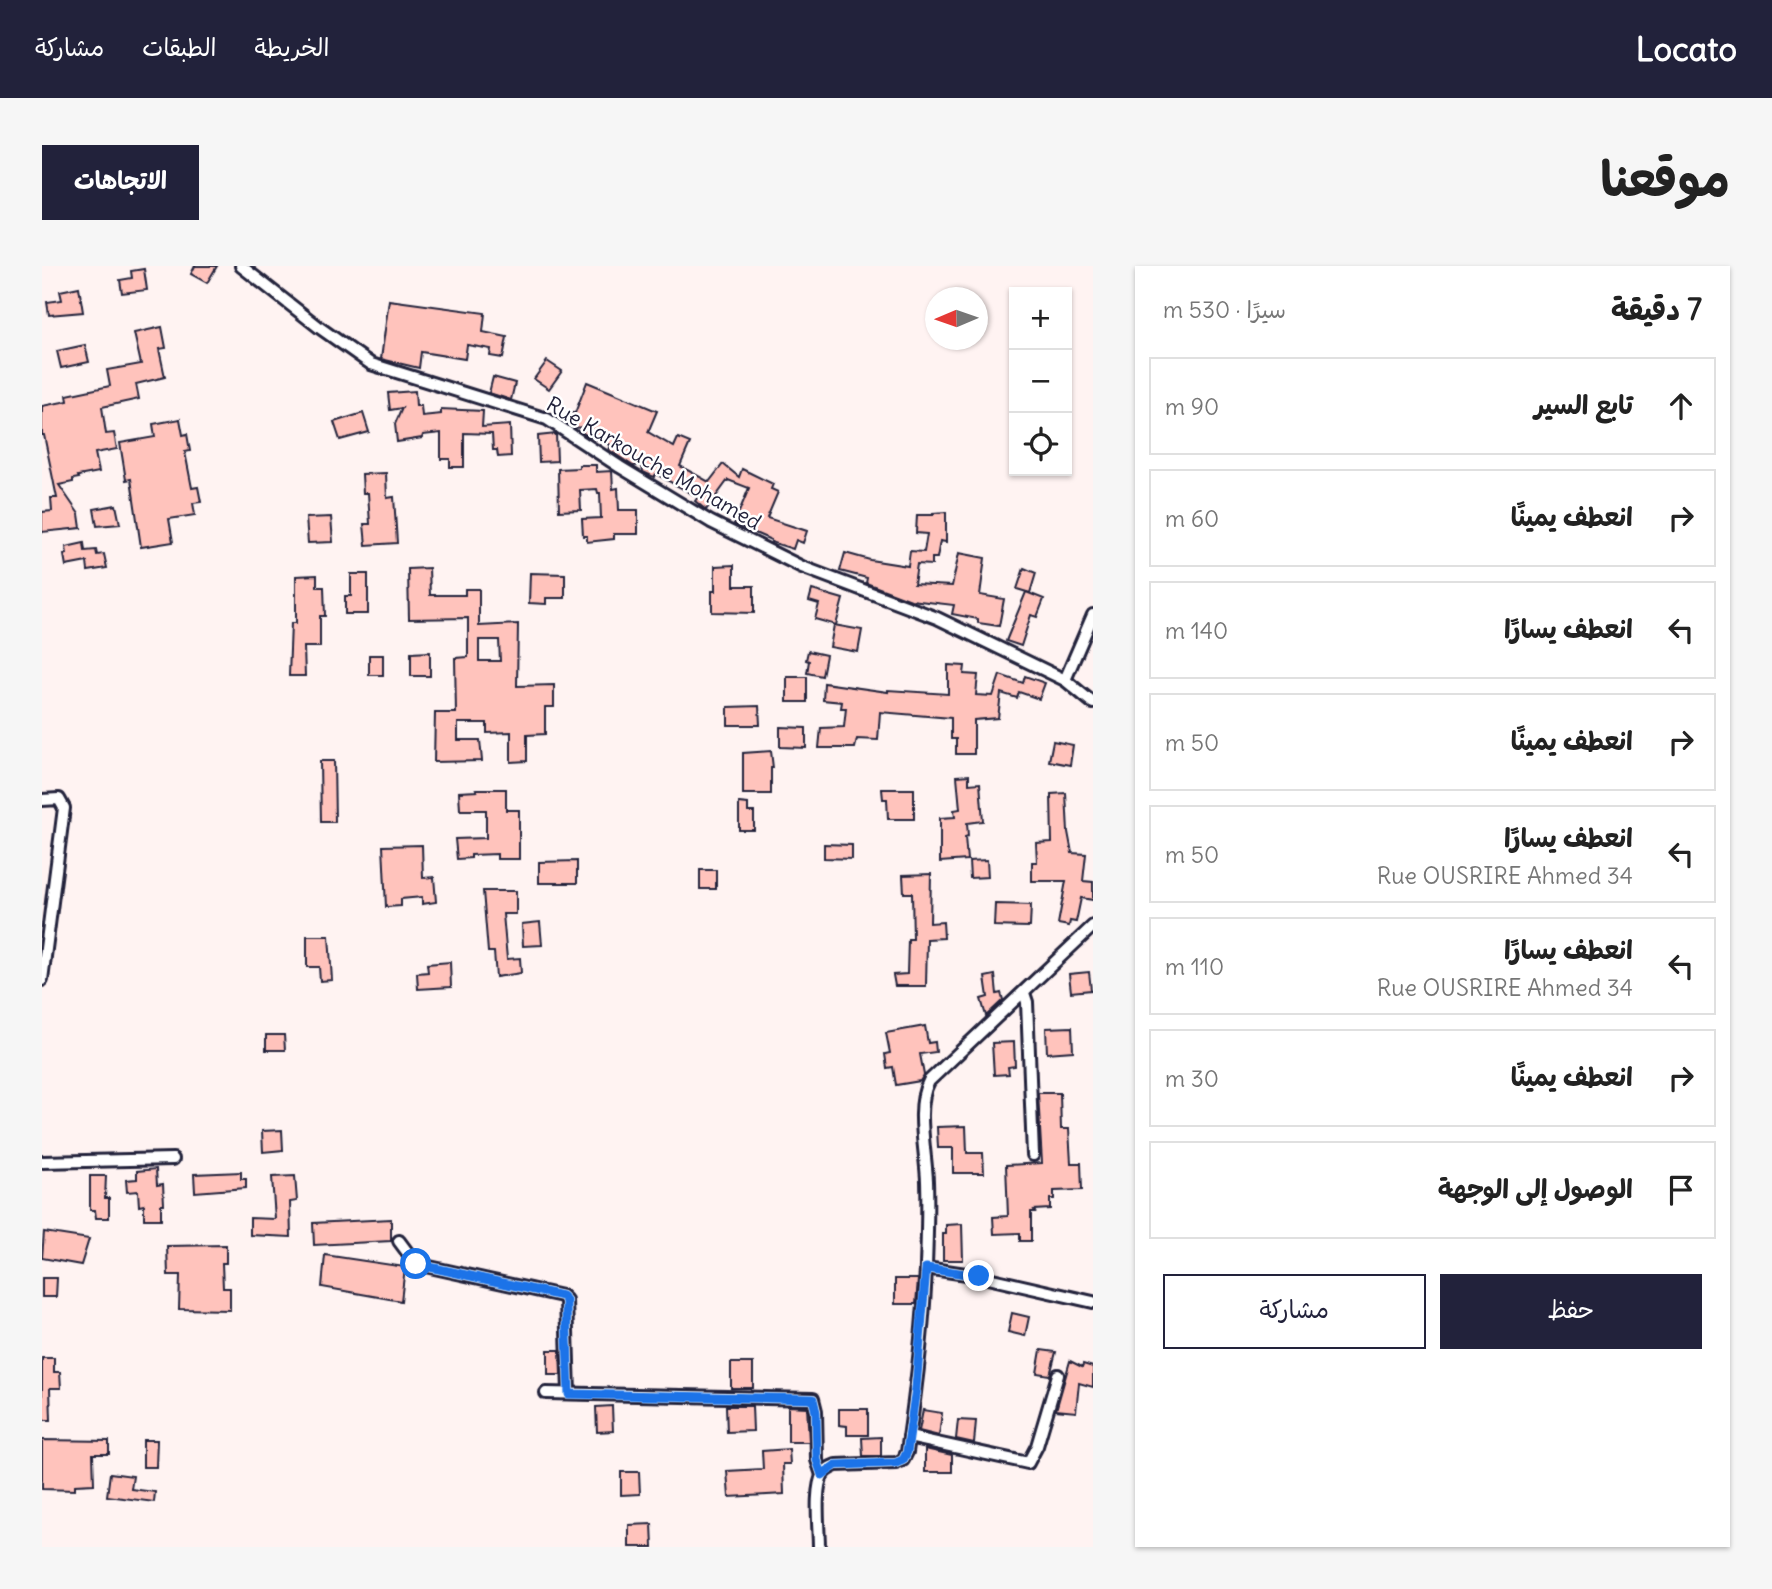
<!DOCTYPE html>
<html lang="ar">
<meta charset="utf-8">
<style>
body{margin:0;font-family:Delius,"Playpen Sans Arabic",sans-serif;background:#f6f6f6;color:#222;direction:rtl}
.controls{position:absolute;right:21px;top:21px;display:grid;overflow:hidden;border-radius:0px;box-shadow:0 2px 5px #0004}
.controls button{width:63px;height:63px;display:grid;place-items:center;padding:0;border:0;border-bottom:2px solid #e0e0e0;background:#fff;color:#222;font:35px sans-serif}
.compass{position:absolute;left:883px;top:21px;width:63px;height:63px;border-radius:50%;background:#fff;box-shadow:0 2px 5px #0004;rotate:268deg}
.stop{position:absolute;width:21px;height:21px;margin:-16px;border:5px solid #1a73e8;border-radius:50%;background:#fff}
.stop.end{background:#1a73e8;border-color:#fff;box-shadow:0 2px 7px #0008}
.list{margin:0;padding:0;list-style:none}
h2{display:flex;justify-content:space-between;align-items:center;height:91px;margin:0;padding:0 28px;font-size:30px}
h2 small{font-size:23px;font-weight:400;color:#767676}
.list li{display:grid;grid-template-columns:46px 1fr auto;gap:21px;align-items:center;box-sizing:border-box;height:98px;margin:0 14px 14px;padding:0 14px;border:2px solid #e0e0e0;border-radius:0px}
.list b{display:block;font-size:26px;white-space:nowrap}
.list p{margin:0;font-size:23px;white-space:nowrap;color:#767676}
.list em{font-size:23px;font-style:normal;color:#767676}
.actions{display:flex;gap:14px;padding:21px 28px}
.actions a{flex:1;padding:16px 0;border:2px solid #22223b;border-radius:0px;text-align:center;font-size:24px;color:#22223b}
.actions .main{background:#22223b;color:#fff}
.icon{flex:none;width:38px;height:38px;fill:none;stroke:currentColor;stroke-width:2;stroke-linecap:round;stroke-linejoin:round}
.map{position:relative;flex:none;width:1051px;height:1281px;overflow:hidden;direction:ltr;border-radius:0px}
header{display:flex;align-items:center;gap:42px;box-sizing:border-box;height:98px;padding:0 35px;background:#22223b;color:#fff}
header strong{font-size:33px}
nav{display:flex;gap:38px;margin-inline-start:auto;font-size:24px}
.intro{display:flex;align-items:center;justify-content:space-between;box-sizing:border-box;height:168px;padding:0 42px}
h1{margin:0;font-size:49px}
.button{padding:18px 32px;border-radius:0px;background:#22223b;color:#fff;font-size:24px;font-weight:700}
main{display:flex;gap:42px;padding:0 42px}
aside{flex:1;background:#fff;border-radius:0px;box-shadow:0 2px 5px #0004}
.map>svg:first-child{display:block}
.building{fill:#ffc3bc;stroke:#22223b;stroke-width:2;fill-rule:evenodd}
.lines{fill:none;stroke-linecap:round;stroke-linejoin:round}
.minor-casing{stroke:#22223b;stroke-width:16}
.minor{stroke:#fff;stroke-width:10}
.route{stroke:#1a73e8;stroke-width:9}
.labels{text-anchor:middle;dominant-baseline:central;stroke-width:5;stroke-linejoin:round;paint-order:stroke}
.street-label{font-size:21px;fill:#22223b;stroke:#fff}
</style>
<header>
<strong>Locato</strong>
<nav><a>الخريطة</a><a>الطبقات</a><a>مشاركة</a></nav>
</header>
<div class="intro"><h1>موقعنا</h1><a class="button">الاتجاهات</a></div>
<main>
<aside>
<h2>7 دقيقة<small>سيرًا · 530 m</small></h2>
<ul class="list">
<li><svg class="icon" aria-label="ahead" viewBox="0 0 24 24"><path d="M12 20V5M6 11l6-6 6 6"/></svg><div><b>تابع السير</b></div><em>90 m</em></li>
<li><svg class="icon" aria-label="right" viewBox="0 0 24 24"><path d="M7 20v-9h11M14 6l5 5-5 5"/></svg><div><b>انعطف يمينًا</b></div><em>60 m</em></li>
<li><svg class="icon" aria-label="left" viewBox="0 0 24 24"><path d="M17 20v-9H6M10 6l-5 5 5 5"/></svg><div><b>انعطف يسارًا</b></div><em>140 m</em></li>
<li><svg class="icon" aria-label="right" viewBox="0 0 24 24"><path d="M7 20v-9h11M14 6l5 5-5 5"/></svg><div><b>انعطف يمينًا</b></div><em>50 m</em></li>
<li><svg class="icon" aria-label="left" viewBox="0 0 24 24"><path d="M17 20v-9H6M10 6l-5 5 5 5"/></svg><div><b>انعطف يسارًا</b><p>34 Rue OUSRIRE Ahmed</p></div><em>50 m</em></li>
<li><svg class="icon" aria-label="left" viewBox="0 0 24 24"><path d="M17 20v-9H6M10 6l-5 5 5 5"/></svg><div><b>انعطف يسارًا</b><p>34 Rue OUSRIRE Ahmed</p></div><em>110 m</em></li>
<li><svg class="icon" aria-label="right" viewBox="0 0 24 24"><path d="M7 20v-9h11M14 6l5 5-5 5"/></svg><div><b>انعطف يمينًا</b></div><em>30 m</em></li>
<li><svg class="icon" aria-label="arrive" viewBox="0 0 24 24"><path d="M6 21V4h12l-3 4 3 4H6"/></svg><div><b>الوصول إلى الوجهة</b></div></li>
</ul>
<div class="actions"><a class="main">حفظ</a><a>مشاركة</a></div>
</aside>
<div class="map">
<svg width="1051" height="1281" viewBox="0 0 1051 1281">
<rect width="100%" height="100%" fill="#fff3f2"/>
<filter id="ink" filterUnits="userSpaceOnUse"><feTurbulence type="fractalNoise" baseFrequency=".0143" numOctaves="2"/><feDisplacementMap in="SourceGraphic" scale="14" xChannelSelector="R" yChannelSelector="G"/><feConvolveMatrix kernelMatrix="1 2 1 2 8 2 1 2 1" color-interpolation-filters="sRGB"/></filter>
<g filter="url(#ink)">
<g class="building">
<path d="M153,0H175L165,17L149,8Z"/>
<path d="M102,3L105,24L80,27L78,14L90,12L89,5Z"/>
<path d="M37,21L41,46L7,49L5,36L20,34L18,25Z"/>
<path d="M347,34L443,47L441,66L465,71L461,92L448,90L449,83L425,79L423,93L379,86L377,102L339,93Z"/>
<path d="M120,61L124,82L117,83L123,111L94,118L97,133L60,141L64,168L72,167L75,183L53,187L57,206L36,210L37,212L31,213V216L17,219L37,248L39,262L0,266V246L10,245L9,232H15L2,169H0V140L26,135L25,129L68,120L65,104L99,98L92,67Z"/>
<path d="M43,79L47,96L19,102L15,85Z"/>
<path d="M505,95L520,105L507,123L492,113Z"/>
<path d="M451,111L473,117L469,134L447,127Z"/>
<path d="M545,116L615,145L606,166L632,181L636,172L648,177L638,200L667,216L681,198L697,211L700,203L731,218L729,223L736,226L725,252L765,265L761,277L754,274L751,283L729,276V274L692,258L707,222L686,214L664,244L653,235L656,231L614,208L612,211L601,206L600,199L591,200L567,184L569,179L540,167L543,161L532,162L525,157V147H533Z"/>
<path d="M373,125L374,140H379L380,150L399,148V143L441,145L440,161L468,159L469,190L456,191L455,184H451L450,168L422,167V201H408V193H399V167L381,169L380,172L355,176L353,158L360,142L348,144L346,127Z"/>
<path d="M321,147L327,166L298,174L292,156Z"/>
<path d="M138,153L141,169L145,168L148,185L143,186L150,222L156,221L159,236L151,237L153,249L127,253L131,276L99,281L89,213L84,214L78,177L113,171L111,158Z"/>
<path d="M514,168L515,195L497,196L496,170Z"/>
<path d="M537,199H554V206L570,205L571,223L576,222L577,244H596V268H572V273L545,276V270H541L540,253L559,252L558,227H556L555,223L538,224L539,244L517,245L516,203L537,202Z"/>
<path d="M344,207L345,232L352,231L355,277L324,279L322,258H328L326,227H321L320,208Z"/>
<path d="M74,239L78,258L55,260L52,243Z"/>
<path d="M904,246V276L898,275L895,292H890V299L875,298L872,318L910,320L917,287L943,292L938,329L962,333L957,360L936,357V353L910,348L912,339L869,334L824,317L825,312L798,305L803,287L828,294L866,300L868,285L882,286L885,268L874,267L875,249H891V247Z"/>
<path d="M289,251L291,276L266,277L264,252Z"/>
<path d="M42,277L43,285L54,284L55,289L62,288L65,302L46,305L45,296L24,300L22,289L25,288L24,281Z"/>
<path d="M692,299V320H712V347L670,346V325H673V300Z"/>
<path d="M387,302L388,329H423V323H437V360L476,358L475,420L512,419V441H503V468L485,469V495L469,496V466L445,467V457H416V474H438L440,495L392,496L393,447H414L413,392L426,391V352L367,353L366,303ZM437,374H457L458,395H437Z"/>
<path d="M982,302L994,307L988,327L975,323Z"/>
<path d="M488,307L523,308V332H504V338L487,337Z"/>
<path d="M309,308H326V348H303V330H309Z"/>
<path d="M275,309V321H282L283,350H278V381H262L263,410H247L249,357H254V310Z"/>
<path d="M770,324L801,333L794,359L773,353L777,338L767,335Z"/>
<path d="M984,326L1002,333L995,351L989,349L979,380L964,375Z"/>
<path d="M792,359L820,364L816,386L788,381Z"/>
<path d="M766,385L784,389L780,410L765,407L767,395L764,394Z"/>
<path d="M388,386V410H369V387Z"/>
<rect x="327" y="389" width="14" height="20"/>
<path d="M906,399L923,400L922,408L936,409L934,429L951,430L958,409L981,417L983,410L1003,417L997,433L977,426L975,432L959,427L956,452L932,454V488H914V473H909V452L838,446L836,474L815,473L813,482H777L779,462L802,461L804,442H799L800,436L781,434L782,417L846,426V424L906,428Z"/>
<rect x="745" y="411" width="20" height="25"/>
<path d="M717,440L718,459H686V441Z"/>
<path d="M738,461L764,462V482L738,481Z"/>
<path d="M1011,475L1031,479L1028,499L1007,495Z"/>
<path d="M729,485L731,502H729V528H701V487Z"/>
<path d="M278,495H292L293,556H279Z"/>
<path d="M927,509V518L938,517L941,555L925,557L926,570L923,571L925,594L898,596V552L913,551L912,544L918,543L915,510Z"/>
<path d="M434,523H464V544H477V593H455V588L429,589V592L415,593L413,573L444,572V544H418L417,526L435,525Z"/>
<path d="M840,523H872V553H846L845,533H841Z"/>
<path d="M1024,527L1026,566L1030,587L1044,588L1041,615L1051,616V634L1039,632L1034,656L1028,655L1027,660L1016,658L1024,615H990V596H995L994,577L1010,576L1009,528Z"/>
<path d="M697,537L706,538V546H712V564H697Z"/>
<path d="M782,578L810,579V593L782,592Z"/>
<path d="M380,579L381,612L392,611L394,636L380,638V631L359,633V640L344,641L341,580Z"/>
<path d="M945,594L946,611L928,612L927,595Z"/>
<path d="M535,595V617H497V596Z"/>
<rect x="658" y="604" width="16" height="19"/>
<path d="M889,608L888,657L901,656L902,672L885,673L884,720H853L851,709L865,708L866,673H871L870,627H862L861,609Z"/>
<path d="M441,625H474V648H461L465,693L478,692L479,707L454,711L452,686H446Z"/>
<path d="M953,638L989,639L988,661L952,660Z"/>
<path d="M498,656L500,679L481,680L480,658Z"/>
<path d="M265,670H287L290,714L278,715L277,701H265Z"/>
<path d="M408,696L409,721L376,723L375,707L386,706L385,698Z"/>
<path d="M1047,706L1049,724L1029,726L1027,708Z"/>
<path d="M953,709L955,728L959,727L961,734L944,750L939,733L946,731L943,711Z"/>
<path d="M883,760L886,777L893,776L894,786L878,788L882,809L878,815L854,819L851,801L845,802L843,788L848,787L844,767Z"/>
<path d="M1030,761L1031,785L1005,787L1004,762Z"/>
<path d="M224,769H242L243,784H224Z"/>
<path d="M972,776L973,800L966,801L967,808L952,809L950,777Z"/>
<path d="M996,827H1018L1019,863H1027L1029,897H1039L1040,924L1012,925V933H1008V943L992,944L993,946H989V975H978V967L952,968L951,951L966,950L964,899L1000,897Z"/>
<path d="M924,860L925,887H941L942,907H911V882H896L895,861Z"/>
<path d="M240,864L241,884L221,886L220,865Z"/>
<path d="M114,903L115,919L121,918L122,938H119V953H102V939L97,940L96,925L85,926L84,914L95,913V905Z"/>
<path d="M199,906V913H204V922L153,926L152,908Z"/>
<path d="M48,910H64L63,932H67V952H54L53,944H48Z"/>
<path d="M253,910L255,935L248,936L249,971L208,969V952L233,953L230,911Z"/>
<path d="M349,953V975L272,979L271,957Z"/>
<path d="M920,958L921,994H901V968H904V959Z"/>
<path d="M2,966L47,973L39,999L0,992Z"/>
<path d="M184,979V997H180L181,1022H188V1044L137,1043L138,1009H126L125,980Z"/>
<path d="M283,989L363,1001L359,1035L280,1021Z"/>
<path d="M0,1012H15L14,1031H0Z"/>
<path d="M853,1013H876L874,1038H853Z"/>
<path d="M970,1047L987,1051L983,1070L966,1066Z"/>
<path d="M506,1084H518L519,1109H506Z"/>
<path d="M999,1084L1014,1086L1008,1109L995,1107Z"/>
<path d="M0,1092H12V1106H18L19,1122H8L9,1154H0Z"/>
<path d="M1028,1095L1040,1101L1041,1098L1051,1101V1121L1037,1117L1034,1146L1014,1144Z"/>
<rect x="689" y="1097" width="22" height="25"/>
<path d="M570,1140L571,1165L555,1166L554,1141Z"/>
<path d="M684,1140H710L711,1165L685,1166Z"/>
<path d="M746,1140L765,1141L767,1176H746Z"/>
<path d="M797,1143H826V1169H805V1160L797,1159Z"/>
<path d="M881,1144L900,1147L897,1170L877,1165Z"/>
<path d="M916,1154L934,1155L932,1177L914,1173Z"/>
<path d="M839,1171V1190H821L820,1172Z"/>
<path d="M0,1174L67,1175V1188H51L52,1218L33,1219V1224L0,1223Z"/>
<path d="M101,1174H115L114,1201H101Z"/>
<path d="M747,1183L748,1198H741L742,1228L687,1231L685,1205L721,1203L720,1185Z"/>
<path d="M883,1183L910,1189V1206H883Z"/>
<path d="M579,1206H597L598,1228L579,1229Z"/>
<path d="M68,1207L91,1210L89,1223L113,1226L112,1236L65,1230Z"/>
<path d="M610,1258L611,1281H587V1259Z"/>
</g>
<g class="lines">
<defs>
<g id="minor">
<path d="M199,0L278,62L329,98L505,153L578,201L669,256L760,301L895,352L1023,414L1051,437"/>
<path d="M1023,414L1051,349"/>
<path d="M0,534L17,533L22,542L0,714"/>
<path d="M982,727L985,736L991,889"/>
<path d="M0,896L131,893"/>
<path d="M357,975L374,998L520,1030L524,1034L527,1127"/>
<path d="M884,1002L937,1010L1051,1036"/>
<path d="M504,1127L771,1133L774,1145L775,1194L780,1209"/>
<path d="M867,1171L986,1197L995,1180L1016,1109"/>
<path d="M777,1281C777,1263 772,1223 781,1208C784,1203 789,1201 794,1199L854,1197L861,1194L865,1186C874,1124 882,1062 884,1000C885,972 886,943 885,915C884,886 873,840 887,815L1051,660"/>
</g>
</defs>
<use href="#minor" class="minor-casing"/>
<use href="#minor" class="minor"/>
</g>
</g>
<g class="lines" filter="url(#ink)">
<path class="route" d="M374,998L520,1030L524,1034V1041L527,1128L771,1133L774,1146L775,1194L780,1209L794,1199L854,1197L861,1194L865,1186L874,1122L884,1002L937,1010"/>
</g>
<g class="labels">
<g class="street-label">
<text transform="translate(612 197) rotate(30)">Rue Karkouche Mohamed</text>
</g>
</g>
</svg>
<div class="controls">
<button>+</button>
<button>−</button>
<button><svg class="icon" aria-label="locate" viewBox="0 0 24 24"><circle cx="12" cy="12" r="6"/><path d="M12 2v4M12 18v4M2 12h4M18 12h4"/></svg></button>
</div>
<svg class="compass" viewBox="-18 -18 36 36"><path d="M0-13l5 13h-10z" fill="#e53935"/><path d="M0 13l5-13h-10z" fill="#767676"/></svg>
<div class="stop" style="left:374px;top:998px"></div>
<div class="stop end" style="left:937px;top:1010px"></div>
</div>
</main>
